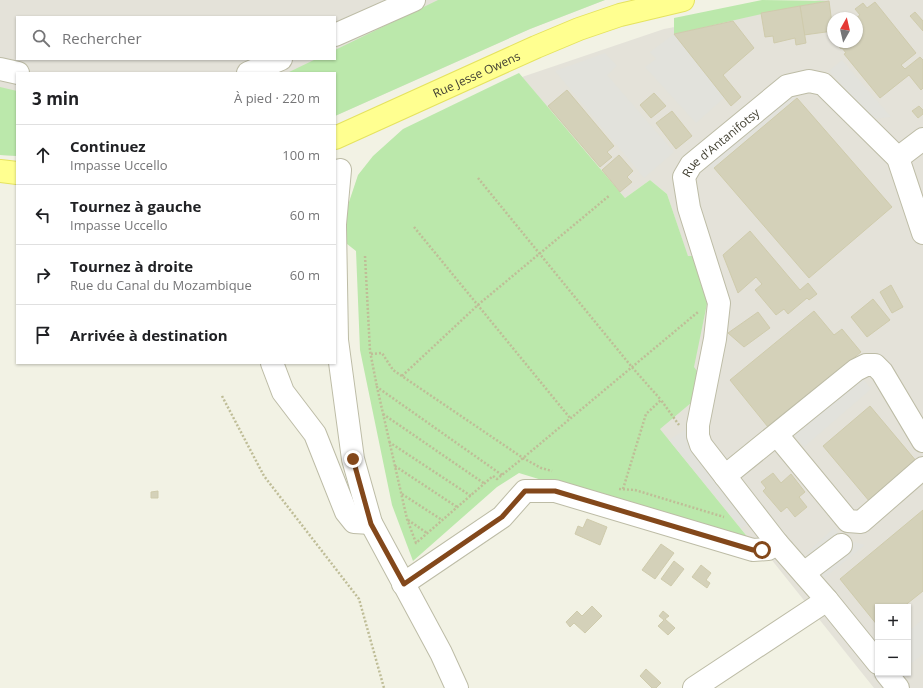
<!DOCTYPE html>
<html lang="fr">
<meta charset="utf-8">
<style>
body{margin:0;font-family:"Open Sans",sans-serif;background:#f2f2f2;color:#202124}
.controls{position:absolute;right:12px;bottom:12px;display:grid;overflow:hidden;border-radius:0px;box-shadow:0 1px 3px #0004}
.controls button{width:36px;height:36px;display:grid;place-items:center;padding:0;border:0;border-bottom:1px solid #e0e0e0;background:#fff;color:#202124;font:20px sans-serif}
.compass{position:absolute;left:827px;top:12px;width:36px;height:36px;border-radius:50%;background:#fff;box-shadow:0 1px 3px #0004;rotate:8deg}
.stop{position:absolute;width:12px;height:12px;margin:-9px;border:3px solid #83481b;border-radius:50%;background:#fff}
.stop.end{background:#83481b;border-color:#fff;box-shadow:0 1px 4px #0008}
.list{margin:0;padding:0;list-style:none}
h2{display:flex;justify-content:space-between;align-items:center;height:52px;margin:0;padding:0 16px;font-size:17px}
h2 small{font-size:13px;font-weight:400;color:#757577}
.list li{display:grid;grid-template-columns:26px 1fr auto;gap:12px;align-items:center;box-sizing:border-box;height:60px;padding:0 16px;border-top:1px solid #e0e0e0}
.list b{display:block;font-size:15px;white-space:nowrap}
.list p{margin:0;font-size:13px;white-space:nowrap;color:#757577}
.list em{font-size:13px;font-style:normal;color:#757577}
.icon{flex:none;width:22px;height:22px;fill:none;stroke:currentColor;stroke-width:2;stroke-linecap:round;stroke-linejoin:round}
.map{position:relative;flex:none;width:923px;height:688px;overflow:hidden}
.search{position:absolute;background:#fff;box-shadow:0 1px 3px #0004;left:16px;top:16px;width:320px;height:44px;display:flex;align-items:center;gap:10px;box-sizing:border-box;padding:0 14px;border-radius:0px;color:#757577;font-size:15px}
.panel{position:absolute;background:#fff;box-shadow:0 1px 3px #0004;left:16px;top:72px;width:320px;height:292px;border-radius:0px}
.map>svg:first-child{display:block}
.industrial{fill:#e4e2d9;fill-rule:evenodd}
.green{fill:#bbe8ab}
.parking{fill:#e2e2dc}
.building{fill:#d4d1b9;stroke:#cfcbac}
.lines{fill:none;stroke-linecap:round;stroke-linejoin:round}
.minor-casing{stroke:#bdbca6;stroke-width:24}
.major-casing{stroke:#e5e35f;stroke-width:24}
.path{stroke:#bfbd97;stroke-width:2.5;stroke-dasharray:2 2;stroke-linecap:butt}
.minor{stroke:#fff;stroke-width:22}
.major{stroke:#ffff90;stroke-width:22}
.route{stroke:#83481b;stroke-width:5}
.labels{text-anchor:middle;dominant-baseline:central;stroke-width:3;stroke-linejoin:round;paint-order:stroke}
.street-label{font-size:12px;fill:#444234;stroke:#fff}
</style>
<div class="map">
<svg width="923" height="688" viewBox="0 0 923 688">
<rect width="100%" height="100%" fill="#f2f2e4"/>
<g class="industrial">
<path d="M0,0H605L530,29L335,116V73H17V156L0,155ZM17,17H335V59H17Z"/>
<path d="M820,0H923V688H874L767,554L754,545L659,428L691,403L693,367L708,299L688,257L667,194L650,180L625,198L522,77L664,29ZM833,18H857V42H833ZM878,607H908V673H878Z"/>
</g>
<g class="green">
<path d="M438,0H605L530,29L335,116V73H287L316,59H335V50Z"/>
<path d="M762,0L829,1C777,9 726,23 674,34V18Z"/>
<path d="M519,73L625,198L650,180L667,194L688,256H692L694,259L708,299L694,367L697,371L691,403L660,429L754,545L519,473L497,487L413,561L392,505L360,350L356,251L342,240L346,211L358,175L373,156L403,129Z"/>
<path d="M0,87L17,91V156L0,155Z"/>
</g>
<g class="parking">
<path d="M674,34L725,97L696,123L645,67L656,59L650,52Z"/>
<path d="M605,53L617,66L607,75L674,152L644,178L555,71Z"/>
<path d="M842,60L891,117L873,119L829,71Z"/>
<path d="M787,86L797,98L714,168L691,165Z"/>
<path d="M856,370L871,389L804,447L787,426Z"/>
<path d="M688,428L758,518L741,528L669,440Z"/>
<path d="M834,528L843,539L865,545L824,578L807,553Z"/>
<path d="M923,619V654L908,666V632Z"/>
</g>
<g class="building">
<path d="M829,1L833,31L804,35L800,6Z"/>
<path d="M875,2L916,53L901,65L905,69L920,57L923,60V88L921,90L909,75L880,98L844,54L846,53L842,48L841,49L835,42H857L856,18L860,15L855,9L863,3L867,8Z"/>
<path d="M800,6L806,43L796,45L795,38L774,43L773,36L765,37L761,13Z"/>
<path d="M915,12L923,21V31L910,16Z"/>
<path d="M733,21L754,48L723,75L741,97L731,106L674,34Z"/>
<path d="M567,90L614,146L607,152L612,157L600,167L548,106Z"/>
<path d="M654,93L666,106L651,118L640,105Z"/>
<path d="M797,98L892,207L809,278L714,168Z"/>
<path d="M919,106L923,110V114L918,118L912,111Z"/>
<path d="M672,111L692,136L676,149L656,123Z"/>
<path d="M619,155L633,171L627,177L632,182L620,192L602,170Z"/>
<path d="M750,231L800,290L808,283L817,294L809,300L807,298L788,314L784,309L776,315L755,290L762,284L756,277L738,293L723,255Z"/>
<path d="M891,285L903,307L892,313L880,292Z"/>
<path d="M873,299L890,320L867,337L851,317Z"/>
<path d="M814,311L834,335L842,329L861,352L768,427L730,380Z"/>
<path d="M758,312L770,328L744,347L728,333Z"/>
<path d="M870,406L917,462L870,502L823,446Z"/>
<path d="M773,473L781,483L791,474L805,492L799,497L807,507L795,517L787,507L781,512L763,491L766,488L761,482Z"/>
<path d="M158,491V498H151V492Z"/>
<path d="M923,510V591L903,607H878V626L840,579Z"/>
<path d="M587,519L607,527L600,545L575,534L578,526L583,528Z"/>
<path d="M661,544L674,553L655,579L642,570Z"/>
<path d="M674,561L684,569L671,586L661,579Z"/>
<path d="M701,565L711,573L706,580L710,583L707,588L692,577Z"/>
<path d="M592,606L602,616L585,633L574,623L570,627L566,622L577,611L582,616Z"/>
<path d="M663,611L669,616L665,619L675,628L668,635L658,626L664,620L659,616Z"/>
<path d="M646,669L661,683L656,688H652L640,676Z"/>
</g>
<g class="lines">
<defs>
<g id="minor">
<path d="M335,35L414,0"/>
<path d="M0,69L18,73"/>
<path d="M248,73L281,59"/>
<path d="M898,158L923,139"/>
<path d="M335,224L340,170"/>
<path d="M335,227L337,340L353,459L371,523L441,653L457,688"/>
<path d="M272,363L283,392L315,434L346,512L354,522L371,523"/>
<path d="M777,435L848,521L861,522L923,468"/>
<path d="M725,476L856,370L866,365H875L882,372L923,441"/>
<path d="M804,573L841,545"/>
<path d="M403,584L502,517L525,491H555L753,550L768,549L777,543"/>
<path id="s1" d="M878,663L827,600L777,543L701,445L698,436V425L715,339L719,303L689,208L684,177L691,165L787,86L809,81L823,84L898,158L923,233"/>
<path d="M886,673L898,688"/>
<path d="M694,688L827,600"/>
</g>
<g id="major">
<path id="s2" d="M335,138L536,47L579,29L620,15L683,0"/>
<path d="M0,171L17,173"/>
</g>
</defs>
<use href="#minor" class="minor-casing"/>
<use href="#major" class="major-casing"/>
<g class="path">
<path d="M478,178L631,366L661,400"/>
<path d="M414,227L570,418"/>
<path d="M365,256L370,351L377,387"/>
<path d="M371,354L382,353L393,370L523,458L541,468L552,471"/>
<path d="M402,376L479,304L610,195"/>
<path d="M222,396L264,476L359,599L384,688"/>
<path d="M383,414L485,484"/>
<path d="M389,442L471,496"/>
<path d="M395,466L457,507"/>
<path d="M502,475L377,387L407,519L416,543L493,476L497,479L523,458L698,312"/>
<path d="M619,489L635,490L724,517"/>
<path d="M623,489L646,414L661,400L679,425"/>
<path d="M402,494L442,520"/>
<path d="M408,520L427,533"/>
</g>
<use href="#minor" class="minor"/>
<use href="#major" class="major"/>
</g>
<g class="lines">
<path class="route" d="M353,459L371,524L404,584L502,517L525,491H555L753,550H762"/>
</g>
<g class="labels">
<g class="street-label">
<text stroke="none"><textPath href="#s2" startOffset="155">Rue Jesse Owens</textPath></text>
<text stroke="none"><textPath href="#s1" startOffset="607">Rue d'Antanifotsy</textPath></text>
</g>
</g>
</svg>
<div class="controls">
<button>+</button>
<button>−</button>
</div>
<svg class="compass" viewBox="-18 -18 36 36"><path d="M0-13l5 13h-10z" fill="#e53935"/><path d="M0 13l5-13h-10z" fill="#757577"/></svg>
<div class="stop" style="left:762px;top:550px"></div>
<div class="stop end" style="left:353px;top:459px"></div>
<div class="search"><svg class="icon" aria-label="search" viewBox="0 0 24 24"><circle cx="10" cy="10" r="6"/><path d="M15 15l6 6"/></svg>Rechercher</div>
<section class="panel">
<h2>3 min<small>À pied · 220 m</small></h2>
<ul class="list">
<li><svg class="icon" aria-label="ahead" viewBox="0 0 24 24"><path d="M12 20V5M6 11l6-6 6 6"/></svg><div><b>Continuez</b><p>Impasse Uccello</p></div><em>100 m</em></li>
<li><svg class="icon" aria-label="left" viewBox="0 0 24 24"><path d="M17 20v-9H6M10 6l-5 5 5 5"/></svg><div><b>Tournez à gauche</b><p>Impasse Uccello</p></div><em>60 m</em></li>
<li><svg class="icon" aria-label="right" viewBox="0 0 24 24"><path d="M7 20v-9h11M14 6l5 5-5 5"/></svg><div><b>Tournez à droite</b><p>Rue du Canal du Mozambique</p></div><em>60 m</em></li>
<li><svg class="icon" aria-label="arrive" viewBox="0 0 24 24"><path d="M6 21V4h12l-3 4 3 4H6"/></svg><div><b>Arrivée à destination</b></div></li>
</ul>
</section>
</div>
